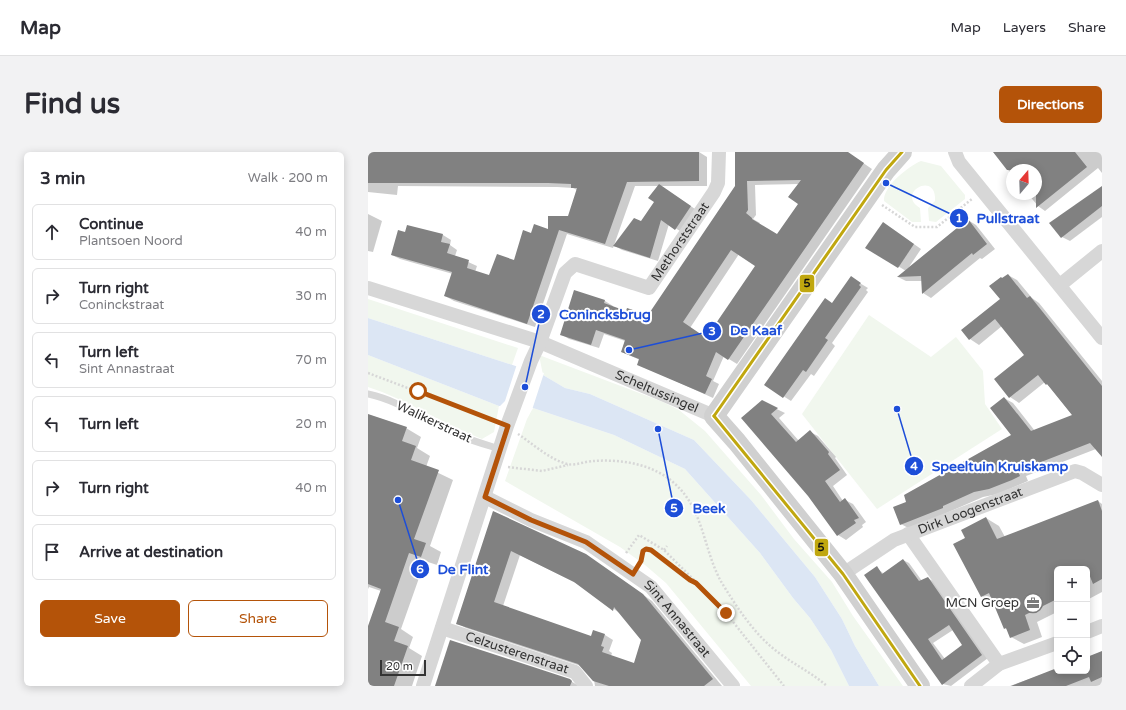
<!DOCTYPE html>
<meta charset="utf-8">
<style>
body{margin:0;font-family:"Varela Round",sans-serif;background:#f2f2f3;color:#2b2b33}
.controls{position:absolute;right:12px;bottom:12px;display:grid;overflow:hidden;border-radius:6px;box-shadow:0 2px 10px #0003}
.controls button{width:36px;height:36px;display:grid;place-items:center;padding:0;border:0;border-bottom:1px solid #e1e1e2;background:#fff;color:#2b2b33;font:20px sans-serif}
.compass{position:absolute;left:638px;top:12px;width:36px;height:36px;border-radius:50%;background:#fff;box-shadow:0 2px 10px #0003;rotate:19deg}
.scale{position:absolute;left:12px;bottom:10px;width:46px;box-sizing:border-box;padding-left:4px;border:2px solid #333;border-top:0;font-size:11px;line-height:14px;white-space:nowrap;color:#333;-webkit-text-stroke:3px #fff;paint-order:stroke}
.stop{position:absolute;width:12px;height:12px;margin:-9px;border:3px solid #b45309;border-radius:50%;background:#fff}
.stop.end{background:#b45309;border-color:#fff;box-shadow:0 1px 4px #0008}
.list{margin:0;padding:0;list-style:none}
h2{display:flex;justify-content:space-between;align-items:center;height:52px;margin:0;padding:0 16px;font-size:17px}
h2 small{font-size:13px;font-weight:400;color:#7c7c81}
.list li{display:grid;grid-template-columns:26px 1fr auto;gap:12px;align-items:center;box-sizing:border-box;height:56px;margin:0 8px 8px;padding:0 8px;border:1px solid #e1e1e2;border-radius:6px}
.list b{display:block;font-size:15px;white-space:nowrap}
.list p{margin:0;font-size:13px;white-space:nowrap;color:#7c7c81}
.list em{font-size:13px;font-style:normal;color:#7c7c81}
.actions{display:flex;gap:8px;padding:12px 16px}
.actions a{flex:1;padding:9px 0;border:1px solid #b45309;border-radius:6px;text-align:center;font-size:14px;color:#b45309}
.actions .main{background:#b45309;color:#fff}
.icon{flex:none;width:22px;height:22px;fill:none;stroke:currentColor;stroke-width:2;stroke-linecap:round;stroke-linejoin:round}
.map{position:relative;flex:none;width:734px;height:534px;overflow:hidden;border-radius:6px}
header{display:flex;align-items:center;gap:24px;box-sizing:border-box;height:56px;padding:0 20px;background:#fff;border-bottom:1px solid #e1e1e2}
header strong{font-size:19px}
nav{display:flex;gap:22px;margin-inline-start:auto;font-size:14px}
.intro{display:flex;align-items:center;justify-content:space-between;box-sizing:border-box;height:96px;padding:0 24px}
h1{margin:0;font-size:28px}
.button{padding:10px 18px;border-radius:6px;background:#b45309;color:#fff;font-size:14px;font-weight:700}
main{display:flex;gap:24px;padding:0 24px}
aside{flex:1;background:#fff;border-radius:6px;box-shadow:0 2px 10px #0003}
.map>svg:first-child{display:block}
.green{fill:#f1f7ee}
.water{fill:#dce6f4}
.pier{fill:#fff}
.shadow{fill:#0003;fill-rule:evenodd}
.building{fill:#818181;fill-rule:evenodd}
.lines{fill:none;stroke-linecap:round;stroke-linejoin:round}
.path{stroke:#d7d7d7;stroke-width:2.5;stroke-dasharray:2 2;stroke-linecap:butt}
.lane{stroke:#d7d7d7;stroke-width:7}
.street{stroke:#d7d7d7;stroke-width:14}
.secondary{stroke:#d0d0d0;stroke-width:20}
.bus-1-casing{stroke:#fff;stroke-width:6}
.bus-1{stroke:#c0a70f;stroke-width:3}
.route{stroke:#b45309;stroke-width:5}
.labels{text-anchor:middle;dominant-baseline:central;stroke-width:4;stroke-linejoin:round;paint-order:stroke}
.street-label{font-size:13px;fill:#333;stroke:#fff}
.poi-label{font-size:13px;fill:#333;stroke:#fff;text-anchor:end}
.leader{fill:none;stroke:#1d4ed8;stroke-width:1.5}
.callout-dot{fill:#1d4ed8;stroke:#fff;stroke-width:1.5}
.mark-label{font-size:12px;text-anchor:middle;font-weight:bold;fill:#fff}
.callout-label{font-size:14px;text-anchor:middle;font-weight:bold;fill:#1d4ed8;stroke:#fff;stroke-width:4;stroke-linejoin:round;paint-order:stroke}
.line-badge{stroke:#fff;stroke-width:1.5}
.pale-badge-label{font-size:11px;text-anchor:middle;font-weight:bold;fill:#111}
</style>
<header>
<strong>Map</strong>
<nav><a>Map</a><a>Layers</a><a>Share</a></nav>
</header>
<div class="intro"><h1>Find us</h1><a class="button">Directions</a></div>
<main>
<aside>
<h2>3 min<small>Walk · 200 m</small></h2>
<ul class="list">
<li><svg class="icon" aria-label="ahead" viewBox="0 0 24 24"><path d="M12 20V5M6 11l6-6 6 6"/></svg><div><b>Continue</b><p>Plantsoen Noord</p></div><em>40 m</em></li>
<li><svg class="icon" aria-label="right" viewBox="0 0 24 24"><path d="M7 20v-9h11M14 6l5 5-5 5"/></svg><div><b>Turn right</b><p>Coninckstraat</p></div><em>30 m</em></li>
<li><svg class="icon" aria-label="left" viewBox="0 0 24 24"><path d="M17 20v-9H6M10 6l-5 5 5 5"/></svg><div><b>Turn left</b><p>Sint Annastraat</p></div><em>70 m</em></li>
<li><svg class="icon" aria-label="left" viewBox="0 0 24 24"><path d="M17 20v-9H6M10 6l-5 5 5 5"/></svg><div><b>Turn left</b></div><em>20 m</em></li>
<li><svg class="icon" aria-label="right" viewBox="0 0 24 24"><path d="M7 20v-9h11M14 6l5 5-5 5"/></svg><div><b>Turn right</b></div><em>40 m</em></li>
<li><svg class="icon" aria-label="arrive" viewBox="0 0 24 24"><path d="M6 21V4h12l-3 4 3 4H6"/></svg><div><b>Arrive at destination</b></div></li>
</ul>
<div class="actions"><a class="main">Save</a><a>Share</a></div>
</aside>
<div class="map">
<svg width="734" height="534" viewBox="0 0 734 534">
<rect width="100%" height="100%" fill="#fff"/>
<g class="green">
<path d="M553,9L573,14L597,43V47L568,70L561,69L560,56L567,49C569,18 527,41 552,56L553,70H544L516,49C515,34 541,14 553,9Z"/>
<path d="M0,147L150,196L144,213L0,166Z"/>
<path d="M501,163L563,205L588,185L615,219L617,252L634,277L509,357L434,262Z"/>
<path d="M0,203L131,254L126,280L114,287C75,272 40,248 0,235Z"/>
<path d="M171,203L295,250L311,258L337,279L393,343L426,387L464,430L485,464L535,534H511L487,494L474,467L447,425L383,348L326,288L222,242L197,236L175,223Z"/>
<path d="M165,256L246,283L317,317L392,401L425,446L442,466L463,498L481,534H383L298,431L277,413L252,395L137,329L159,267Z"/>
</g>
<path class="water" d="M0,166L175,223L197,236L222,242L326,288L383,348L447,425L474,467L487,494L511,534H481L463,498L442,466L425,446L392,401L317,317L246,283L165,256L131,254L0,203Z"/>
<path class="pier" d="M149,212L176,221L164,258L127,255H131L137,249Z"/>
<g class="shadow">
<path d="M0,0H331L339,5V34H293L330,59L315,81L301,72L290,109L254,98L247,94L274,70L288,50L290,34H267L245,96L199,82L167,175L86,149L77,144L85,122L32,107L24,103L38,81L40,74L75,83L83,88L82,93L89,98L87,104L109,114L107,120L121,125L146,109L164,82L181,79L201,65L209,38L205,36L189,35L30,34L29,43L0,40Z"/>
<path d="M368,0H479L504,17L369,212L356,204L345,229L351,232L345,246L270,212L272,208L254,200L257,189L236,182L231,196L201,187L193,182L207,139L237,149L245,154L244,155L258,160L281,164L368,35ZM431,32L432,52L410,84L391,72L392,71L385,67L388,63L387,33ZM371,102L389,114L340,184L337,186L322,176Z"/>
<path d="M626,0H734V21L730,16L677,59L670,54L660,42H668V18H644V23Z"/>
<path d="M734,35V65L702,89L694,85Z"/>
<path d="M0,62L14,69L5,100L0,99Z"/>
<path d="M600,68L608,73L627,97L614,107L612,106L563,146L555,141L554,129H538L530,125L538,119L499,95L523,76L553,97L541,115Z"/>
<path d="M640,123L649,128L664,146L671,151L734,229V302L728,297L658,324L660,329L653,332L630,342L615,345L542,377L533,372L539,351L645,283L636,246L645,251L667,279L705,264L682,235L677,230L651,251L642,245L657,203L634,174L611,193L602,187L595,178L633,147L635,127Z"/>
<path d="M490,130L500,136L498,138L500,140L464,191L467,194L446,224L443,222L423,249L398,233L465,152Z"/>
<path d="M394,250L417,261L411,266L431,289L442,280L450,284L468,305L467,306L479,323L465,334L475,349L477,348L485,352L498,370L494,373L495,375L478,388L470,383Z"/>
<path d="M0,263L38,276L53,285L49,296L62,304L58,315L85,328L62,394L73,400L69,413L57,409L33,477L45,485L41,496L54,504L44,534H0V477L13,439L1,435L0,437Z"/>
<path d="M730,349L734,352V440L719,448V417H689V460L669,470L674,485L656,492L643,485L640,478L637,476L627,452L614,444L599,387L618,366L631,374L637,385Z"/>
<path d="M126,360L218,403L284,449L354,534H227L226,528L213,514L98,476L89,471ZM152,403L210,432L253,462L274,488L266,512L243,504L244,501L241,499L245,488L237,483L224,485L135,454Z"/>
<path d="M535,408L541,411L554,429L560,426L566,430L620,506L583,534L575,532L498,423L509,416L516,422ZM585,478L596,493L577,507L565,491Z"/>
<path d="M734,500V534H642L689,517V519H719V506Z"/>
<path d="M201,528L211,534H68Z"/>
</g>
<g class="building">
<path d="M0,0H331V29L259,30L237,92L191,78L159,172L76,144L84,120L23,103L30,78L37,80L39,73L75,82L73,90L82,92L79,101L101,108L99,116L121,123L129,102L146,108L155,78L163,81L166,72L180,77V64H200L209,36H203V32L180,31H0Z"/>
<path d="M367,0H480L496,11L360,208L348,200L338,224L344,227L337,242L269,213L271,207L253,200L257,188L228,178L223,193L192,183L206,138L237,148L236,151L258,159L259,156L280,163L367,34ZM433,28L420,45L430,52L409,82L384,67V66L378,61L380,58L379,29ZM363,98L387,114L340,183L337,185L315,170Z"/>
<path d="M625,0H707L719,15L668,56V18H639Z"/>
<path d="M291,32L323,54L307,78L293,68L282,106L245,94L266,66L273,69L286,50L280,46Z"/>
<path d="M734,34V54L693,86L681,71Z"/>
<path d="M600,67L619,92L605,103L604,101L554,142L553,124L529,125Z"/>
<path d="M515,70L546,92L530,116L497,96Z"/>
<path d="M640,122L659,146L662,144L734,234V305L722,291L650,319L652,324L644,328L621,337L606,340L575,354V356L532,373L525,355L538,350L536,343L643,283L622,256L636,245L663,279L704,263L679,232L678,233L670,223L641,246L626,227L656,203L627,167L601,188L593,178L632,147L621,134L633,125L634,126Z"/>
<path d="M483,124L493,131L491,133L493,135L457,186L460,188L438,220L435,218L415,246L396,233L457,146L464,151Z"/>
<path d="M394,248L410,256L403,262L428,290L442,278L461,300L460,302L472,318L457,329L472,350L477,346L491,366L486,368L488,371L469,384L440,344L373,266Z"/>
<path d="M0,262L39,275L34,289L48,294L43,308L71,318L46,387L58,391L53,405L41,401L17,470L31,475L26,489L40,494L26,534H0V474L13,437L0,432Z"/>
<path d="M730,348L734,359V427L725,432L719,417H689V447L657,463L662,478L642,486L638,476L636,477L621,441L613,445L585,392L597,386L593,378L618,365L629,387Z"/>
<path d="M125,359L218,402L275,442L345,527L336,534H241L225,529L210,512L88,472ZM143,399L206,430L245,459L246,455L273,488L266,511L234,500L236,495L233,494L237,482L225,478L223,484L126,450Z"/>
<path d="M535,407L551,429L560,425L614,503L574,533L496,423L509,414L514,422ZM581,473L594,493L574,508L560,487Z"/>
<path d="M82,488L202,527L204,529L202,534H67Z"/>
<path d="M734,499V525L723,530L721,525L698,534H643L689,516V519H719V505Z"/>
</g>
<g class="lines">
<g class="path">
<path d="M514,53L547,75H569L604,47"/>
<path d="M0,221L127,269"/>
<path d="M150,282C165,292 181,307 199,312C207,314 218,309 226,309C253,307 285,312 306,331C338,359 335,403 357,436C372,460 389,485 411,501C427,513 444,521 459,534"/>
<path d="M140,315L174,319L200,313"/>
<path d="M296,398L299,394"/>
<path d="M258,401L271,383L296,398L327,429"/>
<path d="M272,412L275,399L279,397L283,398L322,428L329,431L358,461L416,534"/>
</g>
<path class="lane" d="M0,242C33,249 60,270 91,283C104,289 119,293 132,297"/>
<g class="street">
<path d="M587,0L591,10L734,186"/>
<path d="M692,133L734,99"/>
<path id="s1" d="M0,136L172,190L346,264"/>
<path id="s2" d="M117,345L163,368L218,390L283,435L365,534"/>
<path d="M540,382L631,512"/>
<path id="s3" d="M475,422L526,388L707,319L714,321L734,333"/>
<path id="s4" d="M74,476L207,520L218,534"/>
<path d="M719,480L734,474"/>
<path id="s5" d="M55,534L139,274L163,209L172,190L197,121L207,112L281,136L346,40L350,31L351,0"/>
<path d="M603,534L631,512L689,491"/>
</g>
<path class="secondary" d="M534,0L518,18L346,264L369,290L475,422L552,534"/>
<defs>
<g id="bus-1">
<path d="M346,264L475,422L552,534"/>
<path d="M346,264L518,18L534,0"/>
</g>
</defs>
<use href="#bus-1" class="bus-1-casing"/>
<use href="#bus-1" class="bus-1"/>
</g>
<g class="lines">
<path class="route" d="M50,239L140,274L117,345L163,368L218,390L265,422L273,409L275,399L278,397L283,398L322,428L328,431L358,461"/>
</g>
<defs>
<symbol id="office-ring" viewBox="-11 -11 22 22"><circle r="9.5" fill="#fff" stroke="#7a7a7a" stroke-width="1.5"/><path d="M-6-3h4V-5.5h4V-3h4V5H-6ZM-1-4.5V-3h2v-1.5ZM-6 0V1H6V0Z" fill="#7a7a7a"/></symbol>
</defs>
<g fill-rule="evenodd">
<use href="#office-ring" x="654" y="440" width="22" height="22"/>
</g>
<g class="labels">
<g class="street-label">
<text stroke="none"><textPath href="#s5" startOffset="584">Methorststraat</textPath></text>
<text stroke="none"><textPath href="#s1" startOffset="307">Scheltussingel</textPath></text>
<text transform="translate(66 270) rotate(25)">Walikerstraat</text>
<text stroke="none"><textPath href="#s3" startOffset="143">Dirk Loogenstraat</textPath></text>
<text stroke="none"><textPath href="#s2" startOffset="231">Sint Annastraat</textPath></text>
<text stroke="none"><textPath href="#s4" startOffset="79">Celzusterenstraat</textPath></text>
</g>
<g class="poi-label">
<text x="651" y="451">MCN Groep</text>
</g>
</g>
<path class="leader" d="M518 31L591 66M157 235L173 162M261 198L344 179M529 257L546 314M290 277L306 356M30 348L52 417"/>
<g class="callout-dot">
<circle cx="518" cy="31" r="4"/>
<circle cx="157" cy="235" r="4"/>
<circle cx="261" cy="198" r="4"/>
<circle cx="529" cy="257" r="4"/>
<circle cx="290" cy="277" r="4"/>
<circle cx="30" cy="348" r="4"/>
<circle cx="591" cy="66" r="10"/>
<circle cx="173" cy="162" r="10"/>
<circle cx="344" cy="179" r="10"/>
<circle cx="546" cy="314" r="10"/>
<circle cx="306" cy="356" r="10"/>
<circle cx="52" cy="417" r="10"/>
</g>
<g class="mark-label">
<text x="591" y="70">1</text>
<text x="173" y="166">2</text>
<text x="344" y="183">3</text>
<text x="546" y="318">4</text>
<text x="306" y="360">5</text>
<text x="52" y="421">6</text>
</g>
<g class="callout-label">
<text x="640" y="71">Pullstraat</text>
<text x="237" y="167">Conincksbrug</text>
<text x="388" y="183">De Kaaf</text>
<text x="632" y="319">Speeltuin Kruiskamp</text>
<text x="341" y="361">Beek</text>
<text x="95" y="422">De Flint</text>
</g>
<g class="line-badge">
<rect x="431" y="122" width="16" height="19" rx="4" fill="#c0a70f"/>
<rect x="446" y="386" width="15" height="19" rx="4" fill="#c0a70f"/>
</g>
<g class="pale-badge-label">
<text x="439" y="135">5</text>
<text x="453" y="399">5</text>
</g>
</svg>
<div class="controls">
<button>+</button>
<button>−</button>
<button><svg class="icon" aria-label="locate" viewBox="0 0 24 24"><circle cx="12" cy="12" r="6"/><path d="M12 2v4M12 18v4M2 12h4M18 12h4"/></svg></button>
</div>
<svg class="compass" viewBox="-18 -18 36 36"><path d="M0-13l5 13h-10z" fill="#e53935"/><path d="M0 13l5-13h-10z" fill="#7c7c81"/></svg>
<div class="scale">20 m</div>
<div class="stop" style="left:50px;top:239px"></div>
<div class="stop end" style="left:358px;top:461px"></div>
</div>
</main>
